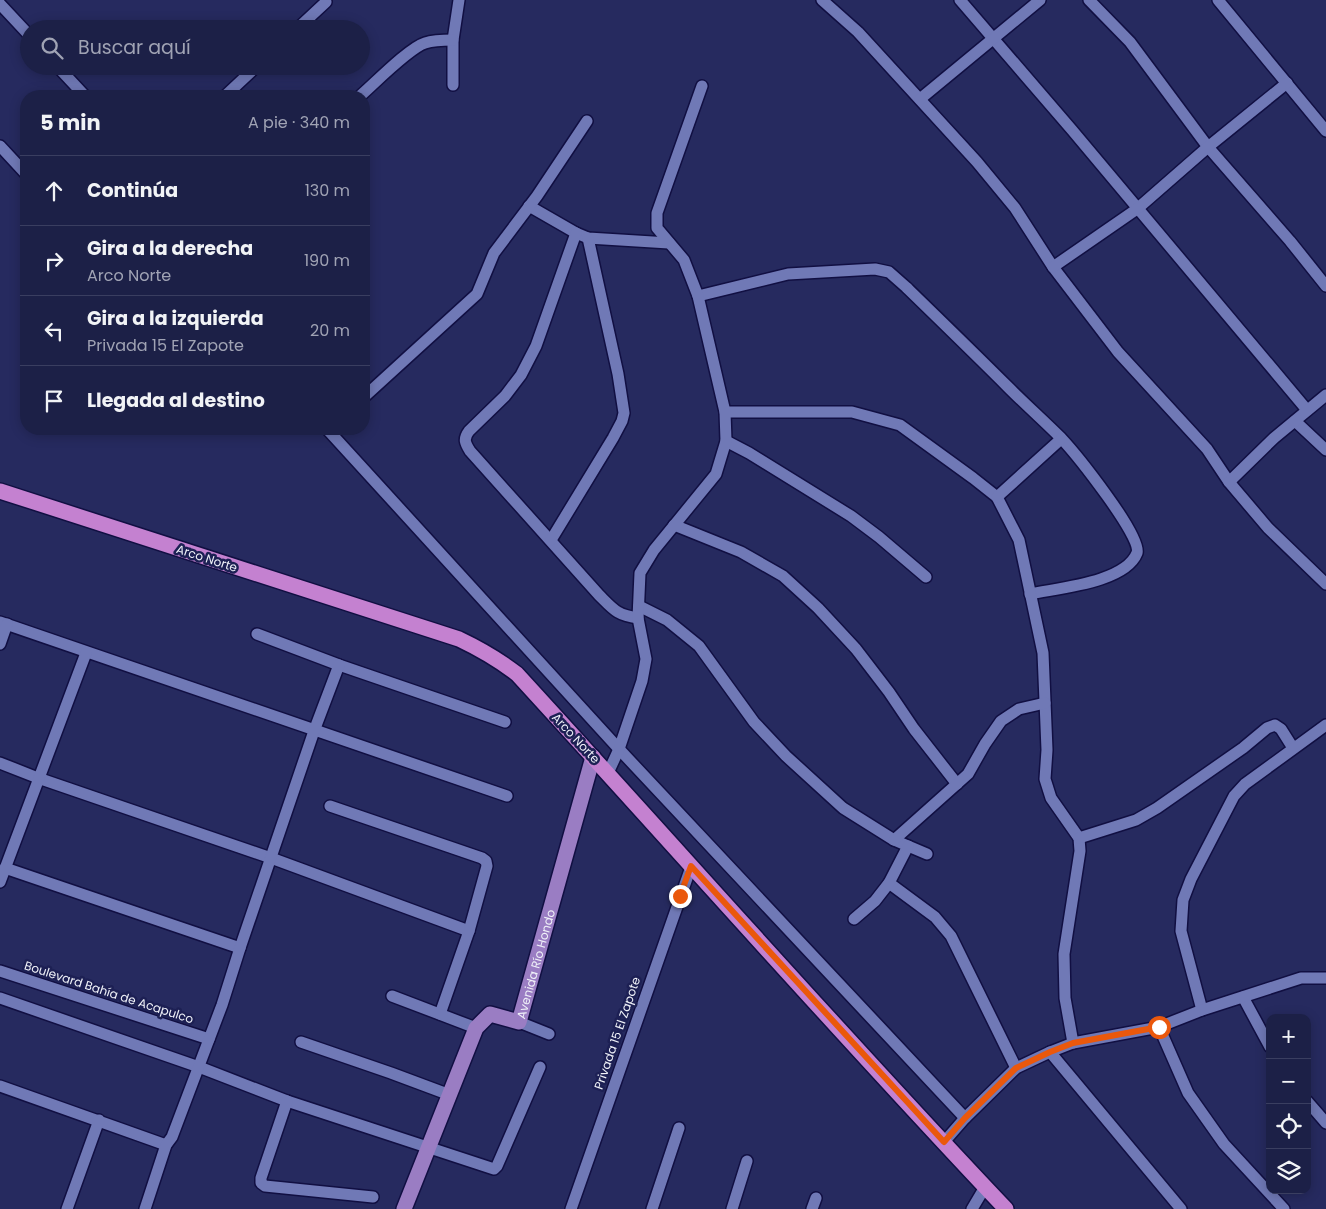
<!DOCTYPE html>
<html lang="es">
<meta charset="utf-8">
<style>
body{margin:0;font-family:Poppins,sans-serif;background:#25284e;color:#f1f3f6}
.controls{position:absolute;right:15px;bottom:15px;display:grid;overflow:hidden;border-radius:10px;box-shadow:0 2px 12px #0003}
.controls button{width:45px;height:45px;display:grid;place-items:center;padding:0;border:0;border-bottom:1px solid #3a3e60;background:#1c2047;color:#f1f3f6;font:25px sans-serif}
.stop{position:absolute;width:15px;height:15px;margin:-11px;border:4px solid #ea580c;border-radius:50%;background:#fff}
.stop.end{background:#ea580c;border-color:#fff;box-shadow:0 1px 5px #0008}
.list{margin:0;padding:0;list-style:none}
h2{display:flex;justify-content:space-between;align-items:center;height:65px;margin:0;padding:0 20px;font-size:21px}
h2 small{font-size:16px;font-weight:400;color:#a0a3b4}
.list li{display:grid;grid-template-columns:32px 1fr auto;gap:15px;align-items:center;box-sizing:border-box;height:70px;padding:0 20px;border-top:1px solid #3a3e60}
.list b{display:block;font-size:19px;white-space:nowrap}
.list p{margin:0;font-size:16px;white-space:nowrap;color:#a0a3b4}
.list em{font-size:16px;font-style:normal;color:#a0a3b4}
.icon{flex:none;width:28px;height:28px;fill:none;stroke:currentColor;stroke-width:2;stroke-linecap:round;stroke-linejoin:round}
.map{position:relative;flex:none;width:1326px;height:1209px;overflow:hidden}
.search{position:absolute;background:#1c2047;box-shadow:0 2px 12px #0003;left:20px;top:20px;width:350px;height:55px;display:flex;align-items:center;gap:12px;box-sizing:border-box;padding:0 18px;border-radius:28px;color:#a0a3b4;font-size:19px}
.panel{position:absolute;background:#1c2047;box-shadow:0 2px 12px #0003;left:20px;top:90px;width:350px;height:345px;border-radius:20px}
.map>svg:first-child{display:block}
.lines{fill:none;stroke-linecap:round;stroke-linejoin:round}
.street-casing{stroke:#110f42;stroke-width:14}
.secondary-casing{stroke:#110f42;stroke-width:18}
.primary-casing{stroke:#110f42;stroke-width:18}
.street{stroke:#7079b6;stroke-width:11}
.secondary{stroke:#9a7dc3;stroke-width:15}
.primary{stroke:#c481d0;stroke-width:15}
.route{stroke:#ea580c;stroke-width:6}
.labels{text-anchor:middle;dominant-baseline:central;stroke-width:5;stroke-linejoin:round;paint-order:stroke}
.street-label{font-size:12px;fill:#f0f2f9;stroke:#1d2054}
</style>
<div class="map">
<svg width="1326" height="1209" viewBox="0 0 1326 1209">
<rect width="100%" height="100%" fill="#262a5f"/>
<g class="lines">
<defs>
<g id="street">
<path d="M822,0L858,32L977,162L1015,208L1053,267L1118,352L1207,449L1229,482L1268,528L1326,584"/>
<path d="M960,0L1072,130L1307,410"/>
<path d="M1089,0L1130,42L1208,147L1290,241L1326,286"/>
<path d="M1218,0L1326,131"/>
<path d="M0,4L29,35"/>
<path d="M297,29L326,2"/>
<path d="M57,66L85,96"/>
<path d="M453,85V40L459,0"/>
<path d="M225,96L257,66"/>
<path d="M360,96C375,83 409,48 425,43C434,40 444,40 453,40"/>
<path d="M920,99L1040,0"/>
<path d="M0,146L26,174"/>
<path d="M529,206L576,233L588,238L669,243"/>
<path d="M576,233L536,346L521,375L505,396L469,431C463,439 465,443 470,451L599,595C614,610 617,615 638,618"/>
<path d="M1053,267L1137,209L1208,147L1287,83"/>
<path d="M698,296L788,274L875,269L889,272L906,287C941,321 975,354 1009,388C1026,405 1044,421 1061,438C1075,453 1143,537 1137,553C1125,583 1057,588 1030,594"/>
<path d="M364,397L477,294L494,253L537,196L587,121"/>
<path d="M725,412H852L900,425L973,478L997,497L1019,540L1043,653L1047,750L1045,779L1051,798L1079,838L1080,851L1064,954L1065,998L1073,1043"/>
<path d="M1295,421L1326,450"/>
<path d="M327,429L619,749L965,1118"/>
<path d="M726,441L749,453L851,516L879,537L926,577"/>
<path d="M1229,482L1274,438L1326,395"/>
<path d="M997,497L1061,439"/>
<path d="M674,525L741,552L783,576L818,608L856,649L889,692L914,729L957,784"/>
<path d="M551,540L613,438L622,421L624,413L618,374L588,238"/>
<path d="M639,606L667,620L699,646L754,722L786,756L843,808L894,840L927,854"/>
<path d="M0,622L507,796"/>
<path d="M257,634L339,665L505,722"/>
<path d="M0,644L7,624"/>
<path d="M0,763L38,778L271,858L469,931"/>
<path d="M608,773L619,749L642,681L646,659L638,618L640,573L654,550L716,474L726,441L725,412L698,296L684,260L657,228V213L702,86"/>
<path d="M330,806L482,858L486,861L487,866L469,931L440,1014"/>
<path d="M1079,838L1136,820L1157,808L1243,748L1267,728L1275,725L1281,729L1293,748"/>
<path d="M894,840L968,774L985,744L1001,721L1019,709L1045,703"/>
<path d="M5,868L240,948"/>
<path d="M0,882L86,653"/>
<path d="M889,883L935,917L951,936L1016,1068"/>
<path d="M854,919L875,901L889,883L908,846"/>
<path d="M0,971L209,1039"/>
<path d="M392,996L476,1028"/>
<path d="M1243,997L1270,1047"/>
<path d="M0,998L199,1067L287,1101L494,1169L497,1166L540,1067"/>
<path d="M1202,1010L1181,931L1183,900L1191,879L1234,796L1245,784L1326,725"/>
<path d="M519,1022L549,1034"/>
<path d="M1159,1027L1188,1093L1224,1144L1284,1209"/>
<path d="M301,1042L391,1073L450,1095"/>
<path d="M1050,1052L1181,1209"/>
<path d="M0,1086L166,1145"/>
<path d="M287,1101L261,1178V1183L265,1186L373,1197"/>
<path d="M1307,1101L1326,1123"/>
<path d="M944,1142L965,1118L1016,1068L1050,1052L1073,1043L1159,1027L1202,1010L1301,978H1326"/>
<path d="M67,1209L99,1120"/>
<path d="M145,1209L166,1145L172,1137L222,1005L240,948L314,731L339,665"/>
<path d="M571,1209L691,867"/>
<path d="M652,1209L679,1128"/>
<path d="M732,1209L747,1161"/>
<path d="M812,1209L816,1198"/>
<path d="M972,1209L985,1187"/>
</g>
<g id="secondary">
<path id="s1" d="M404,1209L476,1028L490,1014L519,1022L593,757"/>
</g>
<path id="primary" d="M0,491L459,639C480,649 499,660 517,674C680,852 840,1034 1006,1209"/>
</defs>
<use href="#street" class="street-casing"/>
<use href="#secondary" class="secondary-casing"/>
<use href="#primary" class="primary-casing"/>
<use href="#street" class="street"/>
<use href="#secondary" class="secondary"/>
<use href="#primary" class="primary"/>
</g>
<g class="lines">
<path class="route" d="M680,896L691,866L944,1142L965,1118L1016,1068L1050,1052L1073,1043L1159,1027"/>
</g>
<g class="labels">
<g class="street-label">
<text transform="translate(207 558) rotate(18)">Arco Norte</text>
<text transform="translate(576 738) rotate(47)">Arco Norte</text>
<text stroke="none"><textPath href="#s1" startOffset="305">Avenida Río Hondo</textPath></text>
<text transform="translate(109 992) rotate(18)">Boulevard Bahía de Acapulco</text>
<text transform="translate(617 1033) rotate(-71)">Privada 15 El Zapote</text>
</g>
</g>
</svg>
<div class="controls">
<button>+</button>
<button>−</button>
<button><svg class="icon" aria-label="locate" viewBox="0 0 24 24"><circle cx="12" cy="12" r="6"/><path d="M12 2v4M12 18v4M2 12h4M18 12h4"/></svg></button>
<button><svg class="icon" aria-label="layers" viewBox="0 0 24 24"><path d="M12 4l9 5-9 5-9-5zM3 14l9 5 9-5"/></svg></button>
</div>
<div class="stop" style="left:1159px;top:1027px"></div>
<div class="stop end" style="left:680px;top:896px"></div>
<div class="search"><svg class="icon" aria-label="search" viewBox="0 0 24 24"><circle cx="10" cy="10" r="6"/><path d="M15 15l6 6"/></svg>Buscar aquí</div>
<section class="panel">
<h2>5 min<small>A pie · 340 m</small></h2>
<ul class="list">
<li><svg class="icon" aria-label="ahead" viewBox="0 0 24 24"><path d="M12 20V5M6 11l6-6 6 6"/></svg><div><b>Continúa</b></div><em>130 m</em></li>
<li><svg class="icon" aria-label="right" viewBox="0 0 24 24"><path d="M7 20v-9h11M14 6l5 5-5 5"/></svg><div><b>Gira a la derecha</b><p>Arco Norte</p></div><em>190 m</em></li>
<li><svg class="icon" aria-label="left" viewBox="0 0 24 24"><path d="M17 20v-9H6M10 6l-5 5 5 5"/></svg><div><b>Gira a la izquierda</b><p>Privada 15 El Zapote</p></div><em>20 m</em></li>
<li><svg class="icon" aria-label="arrive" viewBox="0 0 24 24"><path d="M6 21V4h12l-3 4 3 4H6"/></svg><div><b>Llegada al destino</b></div></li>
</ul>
</section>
</div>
